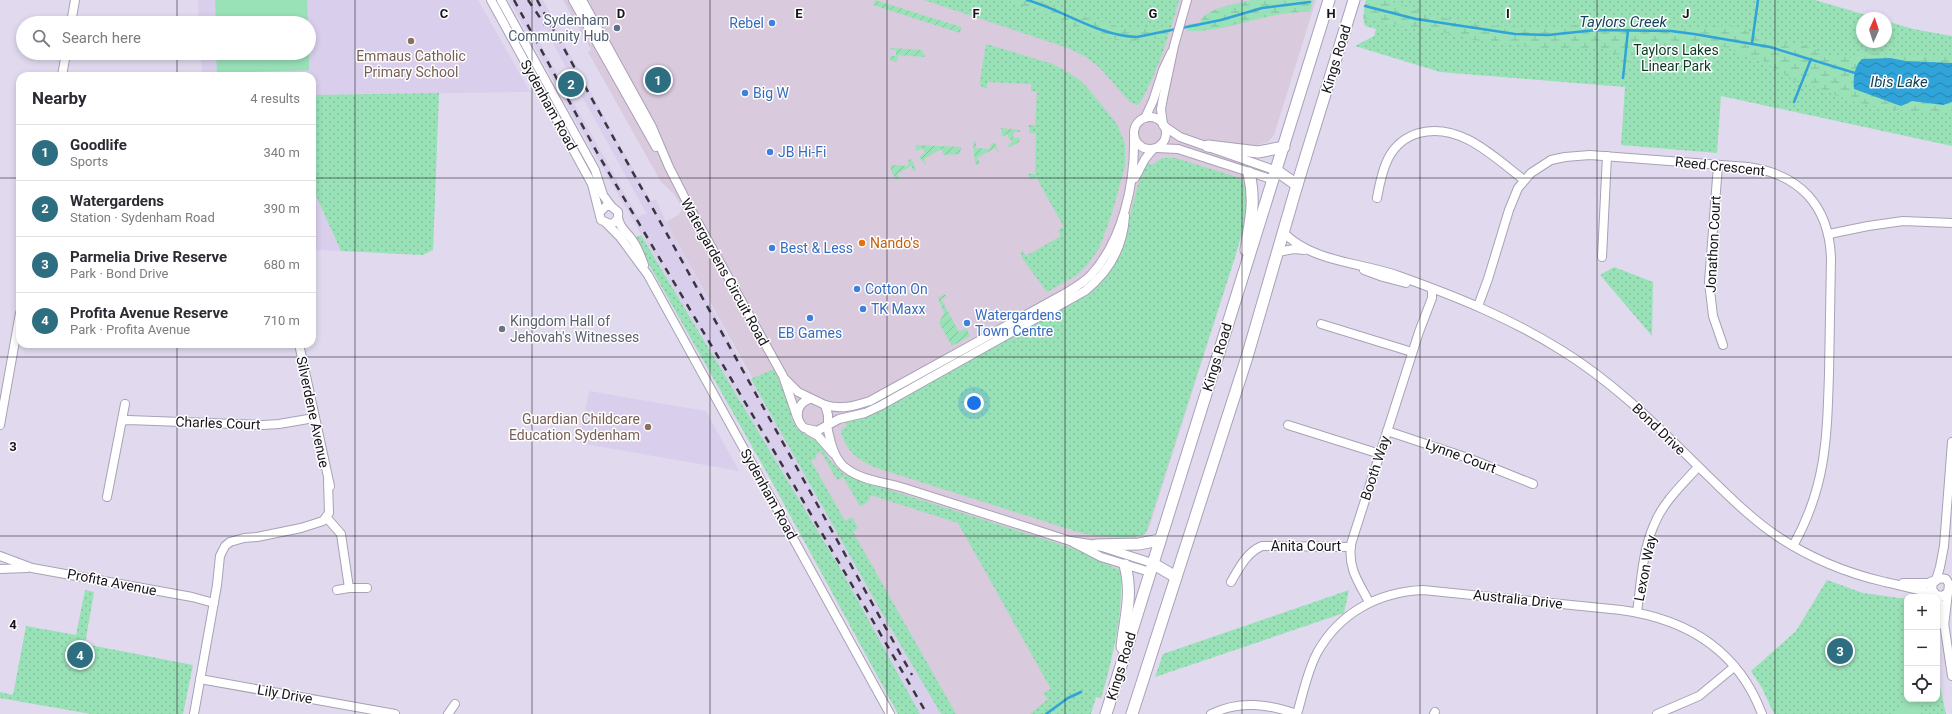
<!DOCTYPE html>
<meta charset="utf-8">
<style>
body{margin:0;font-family:Roboto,sans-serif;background:#f2f2f3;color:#2b2b33}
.controls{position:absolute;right:12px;bottom:12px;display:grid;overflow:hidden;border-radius:8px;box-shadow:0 2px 6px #0003}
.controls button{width:36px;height:36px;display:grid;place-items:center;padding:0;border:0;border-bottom:1px solid #e1e1e2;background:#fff;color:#2b2b33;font:20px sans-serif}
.compass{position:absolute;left:1856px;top:12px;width:36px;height:36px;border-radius:50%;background:#fff;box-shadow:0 2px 6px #0003;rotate:3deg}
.you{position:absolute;left:974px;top:403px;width:14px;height:14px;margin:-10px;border:3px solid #fff;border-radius:50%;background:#1a73e8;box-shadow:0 0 0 6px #1a73e833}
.badge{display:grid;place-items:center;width:26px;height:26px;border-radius:50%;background:#2d6e81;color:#fff;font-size:13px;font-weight:700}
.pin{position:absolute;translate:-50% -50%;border:2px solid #fff;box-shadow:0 1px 4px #0006}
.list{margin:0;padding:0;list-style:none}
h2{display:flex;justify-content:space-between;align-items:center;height:52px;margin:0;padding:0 16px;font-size:17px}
h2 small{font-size:13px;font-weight:400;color:#7c7c81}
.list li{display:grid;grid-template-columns:26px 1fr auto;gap:12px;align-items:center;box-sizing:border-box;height:56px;padding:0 16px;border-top:1px solid #e1e1e2}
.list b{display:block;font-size:15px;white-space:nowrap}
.list p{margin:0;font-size:13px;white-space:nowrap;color:#7c7c81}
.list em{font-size:13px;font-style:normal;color:#7c7c81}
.icon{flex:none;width:22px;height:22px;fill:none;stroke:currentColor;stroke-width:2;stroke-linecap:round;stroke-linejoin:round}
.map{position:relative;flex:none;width:1952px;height:714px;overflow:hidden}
.search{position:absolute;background:#fff;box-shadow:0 2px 6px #0003;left:16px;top:16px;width:300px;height:44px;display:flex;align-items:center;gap:10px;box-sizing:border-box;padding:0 14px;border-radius:22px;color:#7c7c81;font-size:15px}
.panel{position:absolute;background:#fff;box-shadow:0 2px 6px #0003;left:16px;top:72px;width:300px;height:276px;border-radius:12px}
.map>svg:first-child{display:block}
.commercial{fill:#d9cadd}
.built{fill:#d9cfec;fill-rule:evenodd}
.grass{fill:url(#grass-dots)}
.wetland{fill:url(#wetland-marsh)}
.garden{fill:url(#garden-furrows)}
.pitch{fill:#99e1b7}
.water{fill:url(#water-waves)}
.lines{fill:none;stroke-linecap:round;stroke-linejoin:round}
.stream{stroke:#30a3d9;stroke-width:2.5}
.minor-casing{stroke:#a9a1b6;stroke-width:10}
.major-casing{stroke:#a9a1b6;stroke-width:13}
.minor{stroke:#fff;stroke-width:8}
.major{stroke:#fff;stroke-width:11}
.rail{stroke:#39363f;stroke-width:2.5;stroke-dasharray:7 7;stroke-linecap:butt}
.grid{fill:none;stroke:#16131a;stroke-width:1;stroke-opacity:0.55}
.shop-dot{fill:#3f7fe0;stroke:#fff;stroke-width:1.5}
.service-dot{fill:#5c6f8a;stroke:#fff;stroke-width:1.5}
.education-dot{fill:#8d6e63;stroke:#fff;stroke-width:1.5}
.food-dot{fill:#e8710a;stroke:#fff;stroke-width:1.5}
.worship-dot{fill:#6b7280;stroke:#fff;stroke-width:1.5}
.labels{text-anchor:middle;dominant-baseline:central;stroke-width:3;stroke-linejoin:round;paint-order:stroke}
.service-label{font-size:14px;fill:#4e5e75;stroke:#fff;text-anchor:end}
.shop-label{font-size:14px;fill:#366cbe;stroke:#fff;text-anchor:start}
.park-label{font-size:14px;fill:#0b3923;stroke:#fff}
.education-label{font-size:14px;fill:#785e54;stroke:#fff}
.street-label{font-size:14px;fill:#16131a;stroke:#fff}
.food-label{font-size:14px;fill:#c56008;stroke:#fff;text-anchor:start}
.worship-label{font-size:14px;fill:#5b616d;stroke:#fff;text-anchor:start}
.water-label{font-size:15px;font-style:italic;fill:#154359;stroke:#fff}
.grid-label{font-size:13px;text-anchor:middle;font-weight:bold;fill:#16131a;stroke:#fff;stroke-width:3;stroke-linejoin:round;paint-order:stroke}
</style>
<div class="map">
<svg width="1952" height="714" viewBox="0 0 1952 714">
<defs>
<pattern id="grass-dots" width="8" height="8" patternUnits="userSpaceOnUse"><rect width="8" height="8" fill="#99e1b7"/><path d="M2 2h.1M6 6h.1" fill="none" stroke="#83c09d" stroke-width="1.8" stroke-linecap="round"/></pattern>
<pattern id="wetland-marsh" width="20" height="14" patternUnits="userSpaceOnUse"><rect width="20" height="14" fill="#99e1b7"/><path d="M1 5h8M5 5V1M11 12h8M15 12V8" fill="none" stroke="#83c09d"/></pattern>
<pattern id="garden-furrows" width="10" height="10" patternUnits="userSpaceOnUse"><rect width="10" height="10" fill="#99e1b7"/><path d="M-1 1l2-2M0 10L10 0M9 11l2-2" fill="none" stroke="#83c09d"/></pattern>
<pattern id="water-waves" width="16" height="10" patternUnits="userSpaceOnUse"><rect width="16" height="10" fill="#30a3d9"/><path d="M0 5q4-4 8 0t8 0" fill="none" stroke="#2884af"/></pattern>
</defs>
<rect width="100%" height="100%" fill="#e1daef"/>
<path class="commercial" d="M563,0H1316L1274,135L1268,142L1257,145L1245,183L1247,201L1245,221L1235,257L1149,528L1144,534L1136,536L1125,579L1121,581L1120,611L1108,675L1101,698L1096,697L1090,714H940L882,613L666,222L680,214L679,213L683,209L674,194L661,182L588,52L591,50Z"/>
<g class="built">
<path d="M198,0H478L530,92L312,95V76H202L201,53H309V23H199Z"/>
<path d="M509,0H543L552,16L550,18L651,201L656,199L666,222L744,367L882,613L941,714H920L841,570L641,234L576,122ZM545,29L646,213L638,217L535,34Z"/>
<path d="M312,187L341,251L312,250Z"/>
<path d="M589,391L706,411L739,471L579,443Z"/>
</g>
<g class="grass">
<path d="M924,0H1179C1169,36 1158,71 1140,103L1137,105L1130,102L1100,68L1086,57L1068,48Z"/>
<path d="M1366,0H1815L1876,18H1862V42H1886V21L1913,29L1952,36V146L1721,96L1717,153L1621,145L1625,87L1440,72L1355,46L1374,36L1376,29L1365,26L1363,18Z"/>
<path d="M986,44L1053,64L1077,78L1086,86L1117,124L1125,144V166L1111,216L1099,248L1088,264L1077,275L1047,292L1022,258L1021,253L1022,250L1026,256L1061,236L1058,230L1064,227L1036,177L1030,180L1028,174H1035L1036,133H1029V125H1035L1037,92L1031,91V84L987,82V89L981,86L980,81Z"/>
<path d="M439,93L433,250L423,255L341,251L312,187V95Z"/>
<path d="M1162,158H1175L1240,178C1256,192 1240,240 1235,257L1146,533C1136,540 1095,536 1081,533L874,467C857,460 846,450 841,432L843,428L847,426L845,422L865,416L1085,295L1125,237L1137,188L1147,163L1152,165Z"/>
<path d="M641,235L841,570L920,714H898L772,482L634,238Z"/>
<path d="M1614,267L1653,282L1652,336L1600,275Z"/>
<path d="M774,369L789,404L792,420L798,430L819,443L831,462L844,474L864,482L1072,548L1121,571L1125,579L1121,581C1122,620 1112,660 1101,698L1096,697L1091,714H1030L1048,699L1043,693L1051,689L958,523L871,495L868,502L860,506L843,477L837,480L821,452L815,455L817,458L811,461L845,521L852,517L858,528L853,532L956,714H941L882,613L751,379Z"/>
<path d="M1827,580L1863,593L1907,599V699H1937V673L1946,714H1774L1762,688L1751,671L1796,631Z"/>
<path d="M85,590L94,592L85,644L193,665L183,714H91L0,698V692L13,695L26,626L76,635Z"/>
<path d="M1349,590L1344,613L1155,677L1163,654Z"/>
</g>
<g class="wetland">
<path d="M1005,0H1032L1128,30L1169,26L1167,37L1124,42L1092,33L1037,10Z"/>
<path d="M1251,0H1313L1310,12C1268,10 1229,33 1187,31L1189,24L1200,23C1203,8 1237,4 1251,0Z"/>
<path d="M1366,0H1388L1430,16L1494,26L1551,28L1594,23L1677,28L1731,26L1743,29L1763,39L1786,44L1804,45L1824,54L1852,58L1863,53L1952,58V63C1922,60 1892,59 1862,59L1855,89L1901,106L1912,101L1943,105L1952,102V112C1916,113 1874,109 1840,97C1827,92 1815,83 1800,85L1799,83L1767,64L1764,61L1739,54L1731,48L1716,46L1703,53L1692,54L1680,49L1638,50L1630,61L1627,72H1619L1621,56L1604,48L1539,49L1516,44L1479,41L1423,27H1406L1363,18Z"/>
</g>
<g class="garden">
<path d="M875,0L961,27L960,33L873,5Z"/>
<path d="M892,48L922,50L925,57L898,55L897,62L891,61L890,56H896V50L890,49Z"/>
<path d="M1001,128L1020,130V132H1014L1013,138H1020L1019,142L1010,147L1007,146L1012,142L1007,134L1002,137Z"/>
<path d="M976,141V148L990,149L991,143H995L999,153L995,148L977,158L980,163L977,165L975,163L973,143Z"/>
<path d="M916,145L961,147L960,154L944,155L941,149L924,159L926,165L919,157L925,153L922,148L916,151Z"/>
<path d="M909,159L912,160L916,170L914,171L911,166L897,174L899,179H896L891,171V165L908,166Z"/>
<path d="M944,294L947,296L941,299L959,332L966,328L970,336L952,346L939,323L944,313L938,298Z"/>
</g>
<g class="pitch">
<path d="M215,0H307L308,23H216Z"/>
<path d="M216,53H309V70L217,73Z"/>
<path d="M1905,698L1922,708L1919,714H1896Z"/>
</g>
<path class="water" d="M1890,58L1906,61L1952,63V102L1943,105L1912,101L1901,106L1854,89C1853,79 1854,66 1862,59Z"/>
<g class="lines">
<g class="stream">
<path d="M1027,0C1064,10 1098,36 1137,37L1221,20L1262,8L1310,2"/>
<path d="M1365,6L1416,19L1515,34L1548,35L1596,30L1671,31L1694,34L1770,47L1855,73"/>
<path d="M1752,43L1758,0"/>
<path d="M1623,78L1628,30"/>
<path d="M1794,102L1811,59"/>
<path d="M1046,714L1068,698L1081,692"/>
</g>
<defs>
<g id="minor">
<path d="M491,0L592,184L601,220L610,224C616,223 619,218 618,212L611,206H606L600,212"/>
<path d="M501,0L595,170L603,195L611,206"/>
<path d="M573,0L656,147"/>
<path d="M582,0L652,127L669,167L692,212L783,376L797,417"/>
<path d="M71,23L75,0"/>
<path d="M62,76L66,53"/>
<circle cx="1150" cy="133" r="16"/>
<path d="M1145,118L1153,101L1163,70L1171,53"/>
<path d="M1163,125L1161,109L1163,98L1174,46L1187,0"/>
<path d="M1164,126L1180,137L1277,171"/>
<path d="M1157,148L1178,149L1274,180"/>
<path d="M1718,165L1709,282L1713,316L1723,345"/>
<path d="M1135,178L1145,159L1153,149"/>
<path d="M1377,198C1382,170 1388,142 1419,133C1460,122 1494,157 1524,180"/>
<path d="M618,218C620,229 627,232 633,241C638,248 641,257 644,265"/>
<path d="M607,224L620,237L648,275L890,714"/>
<path d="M1283,232C1313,263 1361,262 1399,276C1455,296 1510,318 1561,350C1615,383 1660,429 1705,473C1728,495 1750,518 1777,536C1810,558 1846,573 1885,582C1901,585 1916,591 1933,592"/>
<path d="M1829,234L1868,226L1903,221L1952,223"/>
<path d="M1278,252L1294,249L1304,250"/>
<path d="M1602,257L1607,156"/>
<path d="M1364,270L1383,277L1406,283"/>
<path d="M1478,306L1488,279L1509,210L1518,188L1531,173L1551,160L1565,157L1590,155L1748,167C1799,174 1829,205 1831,258C1830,296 1830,335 1829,373C1827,439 1826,487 1793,546"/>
<path d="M1321,324L1412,352"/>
<path d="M299,344L330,486"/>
<path d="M786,380L798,392L825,405L828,415V425L817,431L804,428C794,419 796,403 810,399"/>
<path d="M825,405C841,410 854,406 870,401L1055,299C1068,292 1081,285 1091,275C1123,240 1135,183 1134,138"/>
<path d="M122,421L128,420L263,425L279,424L314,418"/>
<path d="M0,425L20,313"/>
<path d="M828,425L839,419L865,413L880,406L1085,291C1109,272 1123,247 1125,216"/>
<path d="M1288,425L1380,454"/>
<path d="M827,426C830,440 834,461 847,469C863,481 885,482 904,488C960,506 1015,523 1070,541L1096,545L1152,563"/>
<path d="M809,431L818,436L833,453"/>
<path d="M1387,431L1468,458L1533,484"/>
<path d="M107,497L125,404"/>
<path d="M327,518L341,534L349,588"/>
<path d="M1074,543L1101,557L1150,572"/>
<path d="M0,556L32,568L192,597L214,603"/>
<path d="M0,569L27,568"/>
<path d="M1936,580L1940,567L1944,546L1952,442"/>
<path d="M1231,582C1239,568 1247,552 1262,546L1351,547"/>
<path d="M1903,583H1928L1935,580"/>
<path d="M337,590L349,588H367"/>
<path d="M1936,595L1942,610L1952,676"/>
<path d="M1369,602C1358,581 1348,569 1351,544L1419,332L1432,298V289"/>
<path d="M1637,612C1641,584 1642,552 1654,525C1663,502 1682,485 1698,467"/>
<path d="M1944,626L1949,584L1946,579L1940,578L1933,583L1932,589L1936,595L1943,596L1948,592"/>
<path d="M200,679L395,714"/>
<path d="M194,714L217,585L220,556L225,546L230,542L244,538L257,537L301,528L323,521L329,513L328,481"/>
<path d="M448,714L455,704"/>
<path d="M1211,714C1240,700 1268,704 1297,714"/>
<path d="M1297,714C1303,694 1307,672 1317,653C1339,613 1378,592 1423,590L1621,610C1686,619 1738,650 1762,714"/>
<path d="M1434,714L1435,712"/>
<path d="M1657,714L1699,696L1734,667"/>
</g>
<g id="major">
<path d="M1208,146L1258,152L1284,147"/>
<path d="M1277,171L1297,185"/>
<path d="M1246,250C1250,220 1256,204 1249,173"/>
<path d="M1096,545L1139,544L1159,540"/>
<path d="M1152,563L1176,577"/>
<path d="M1122,647C1125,617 1133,596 1125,565"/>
<path d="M1106,714L1329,0"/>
<path d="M1132,714L1247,357L1297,185L1354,0"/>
</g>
</defs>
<use href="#minor" class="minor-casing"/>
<use href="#major" class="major-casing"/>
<use href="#minor" class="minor"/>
<use href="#major" class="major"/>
<g class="rail">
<path d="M514,0L599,156L784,468L927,714"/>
<path d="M528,0L545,25"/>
<path d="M537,0L912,675"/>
</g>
</g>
<path class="grid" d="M177,0V23M355,0V714M532,0V714M710,0V714M887,0V714M1065,0V714M1242,0V714M1420,0V714M1597,0V714M1775,0V714M177,53V76M0,178H20M312,178H1952M177,344V714M0,357H1952M0,536H1952"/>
<g class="shop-dot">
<circle cx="772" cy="23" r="4"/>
<circle cx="745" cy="93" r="4"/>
<circle cx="770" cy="152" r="4"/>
<circle cx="772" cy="248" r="4"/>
<circle cx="857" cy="289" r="4"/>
<circle cx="863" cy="309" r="4"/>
<circle cx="810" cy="318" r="4"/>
<circle cx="967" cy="323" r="4"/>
</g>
<circle class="service-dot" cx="617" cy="28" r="4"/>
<g class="education-dot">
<circle cx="411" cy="41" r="4"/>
<circle cx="648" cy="427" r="4"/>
</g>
<circle class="food-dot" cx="862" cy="243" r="4"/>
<circle class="worship-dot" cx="502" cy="329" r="4"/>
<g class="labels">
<g class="service-label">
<text x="609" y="20">Sydenham<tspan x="609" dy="16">Community Hub</tspan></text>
</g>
<g class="shop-label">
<text x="764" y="23" text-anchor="end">Rebel</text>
<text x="753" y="93">Big W</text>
<text x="778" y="152">JB Hi-Fi</text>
<text x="780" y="248">Best &amp; Less</text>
<text x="865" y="289">Cotton On</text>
<text x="871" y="309">TK Maxx</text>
<text x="975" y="315">Watergardens<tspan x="975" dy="16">Town Centre</tspan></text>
<text x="810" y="333" text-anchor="middle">EB Games</text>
</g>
<g class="park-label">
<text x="1676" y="50">Taylors Lakes<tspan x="1676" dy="16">Linear Park</tspan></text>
</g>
<g class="education-label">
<text x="411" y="56">Emmaus Catholic<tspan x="411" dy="16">Primary School</tspan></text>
<text x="640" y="419" text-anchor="end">Guardian Childcare<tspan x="640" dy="16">Education Sydenham</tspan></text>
</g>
<g class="street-label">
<text transform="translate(1336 59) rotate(-73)">Kings Road</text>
<text transform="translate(549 105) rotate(61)">Sydenham Road</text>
<text transform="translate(1720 166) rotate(6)">Reed Crescent</text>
<text transform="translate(1713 244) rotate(-87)">Jonathon Court</text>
<text transform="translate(725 272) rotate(61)">Watergardens Circuit Road</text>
<text transform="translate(1217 357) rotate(-73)">Kings Road</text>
<text transform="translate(313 412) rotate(78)">Silverdene Avenue</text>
<text transform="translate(218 423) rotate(2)">Charles Court</text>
<text transform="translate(1659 429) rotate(44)">Bond Drive</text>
<text transform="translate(1461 456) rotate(20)">Lynne Court</text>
<text transform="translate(1375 468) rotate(-72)">Booth Way</text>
<text transform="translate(769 494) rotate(61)">Sydenham Road</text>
<text x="1306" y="546">Anita Court</text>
<text transform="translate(1645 568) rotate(-79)">Lexon Way</text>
<text transform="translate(112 582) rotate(11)">Profita Avenue</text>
<text transform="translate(1518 599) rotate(6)">Australia Drive</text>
<text transform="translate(1121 666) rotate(-73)">Kings Road</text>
<text transform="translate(285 694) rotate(10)">Lily Drive</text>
</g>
<g class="food-label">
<text x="870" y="243">Nando's</text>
</g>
<g class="worship-label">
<text x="510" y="321">Kingdom Hall of<tspan x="510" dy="16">Jehovah's Witnesses</tspan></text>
</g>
<g class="water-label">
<text x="1623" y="22">Taylors Creek</text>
<text x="1899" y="82">Ibis Lake</text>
</g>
</g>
<g class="grid-label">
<text x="444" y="18">C</text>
<text x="621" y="18">D</text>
<text x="799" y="18">E</text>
<text x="976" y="18">F</text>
<text x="1153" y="18">G</text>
<text x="1331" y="18">H</text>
<text x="1508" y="18">I</text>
<text x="1686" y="18">J</text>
<text x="13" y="451">3</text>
<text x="13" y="629">4</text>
</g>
</svg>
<div class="controls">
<button>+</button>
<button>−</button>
<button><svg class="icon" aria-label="locate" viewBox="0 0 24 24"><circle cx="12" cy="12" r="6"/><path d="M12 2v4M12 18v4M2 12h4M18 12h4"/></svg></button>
</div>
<svg class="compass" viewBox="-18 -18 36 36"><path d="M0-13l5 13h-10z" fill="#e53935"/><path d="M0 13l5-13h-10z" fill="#7c7c81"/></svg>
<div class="you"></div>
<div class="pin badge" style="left:658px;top:80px">1</div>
<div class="pin badge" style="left:571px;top:84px">2</div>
<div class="pin badge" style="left:1840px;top:651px">3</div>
<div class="pin badge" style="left:80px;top:655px">4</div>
<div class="search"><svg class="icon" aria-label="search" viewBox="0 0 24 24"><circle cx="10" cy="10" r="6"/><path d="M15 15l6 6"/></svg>Search here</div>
<section class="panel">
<h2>Nearby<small>4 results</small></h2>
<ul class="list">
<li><span class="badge">1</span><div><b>Goodlife</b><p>Sports</p></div><em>340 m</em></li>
<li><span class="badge">2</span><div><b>Watergardens</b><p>Station · Sydenham Road</p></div><em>390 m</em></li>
<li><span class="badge">3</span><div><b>Parmelia Drive Reserve</b><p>Park · Bond Drive</p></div><em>680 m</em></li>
<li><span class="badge">4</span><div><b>Profita Avenue Reserve</b><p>Park · Profita Avenue</p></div><em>710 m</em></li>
</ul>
</section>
</div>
